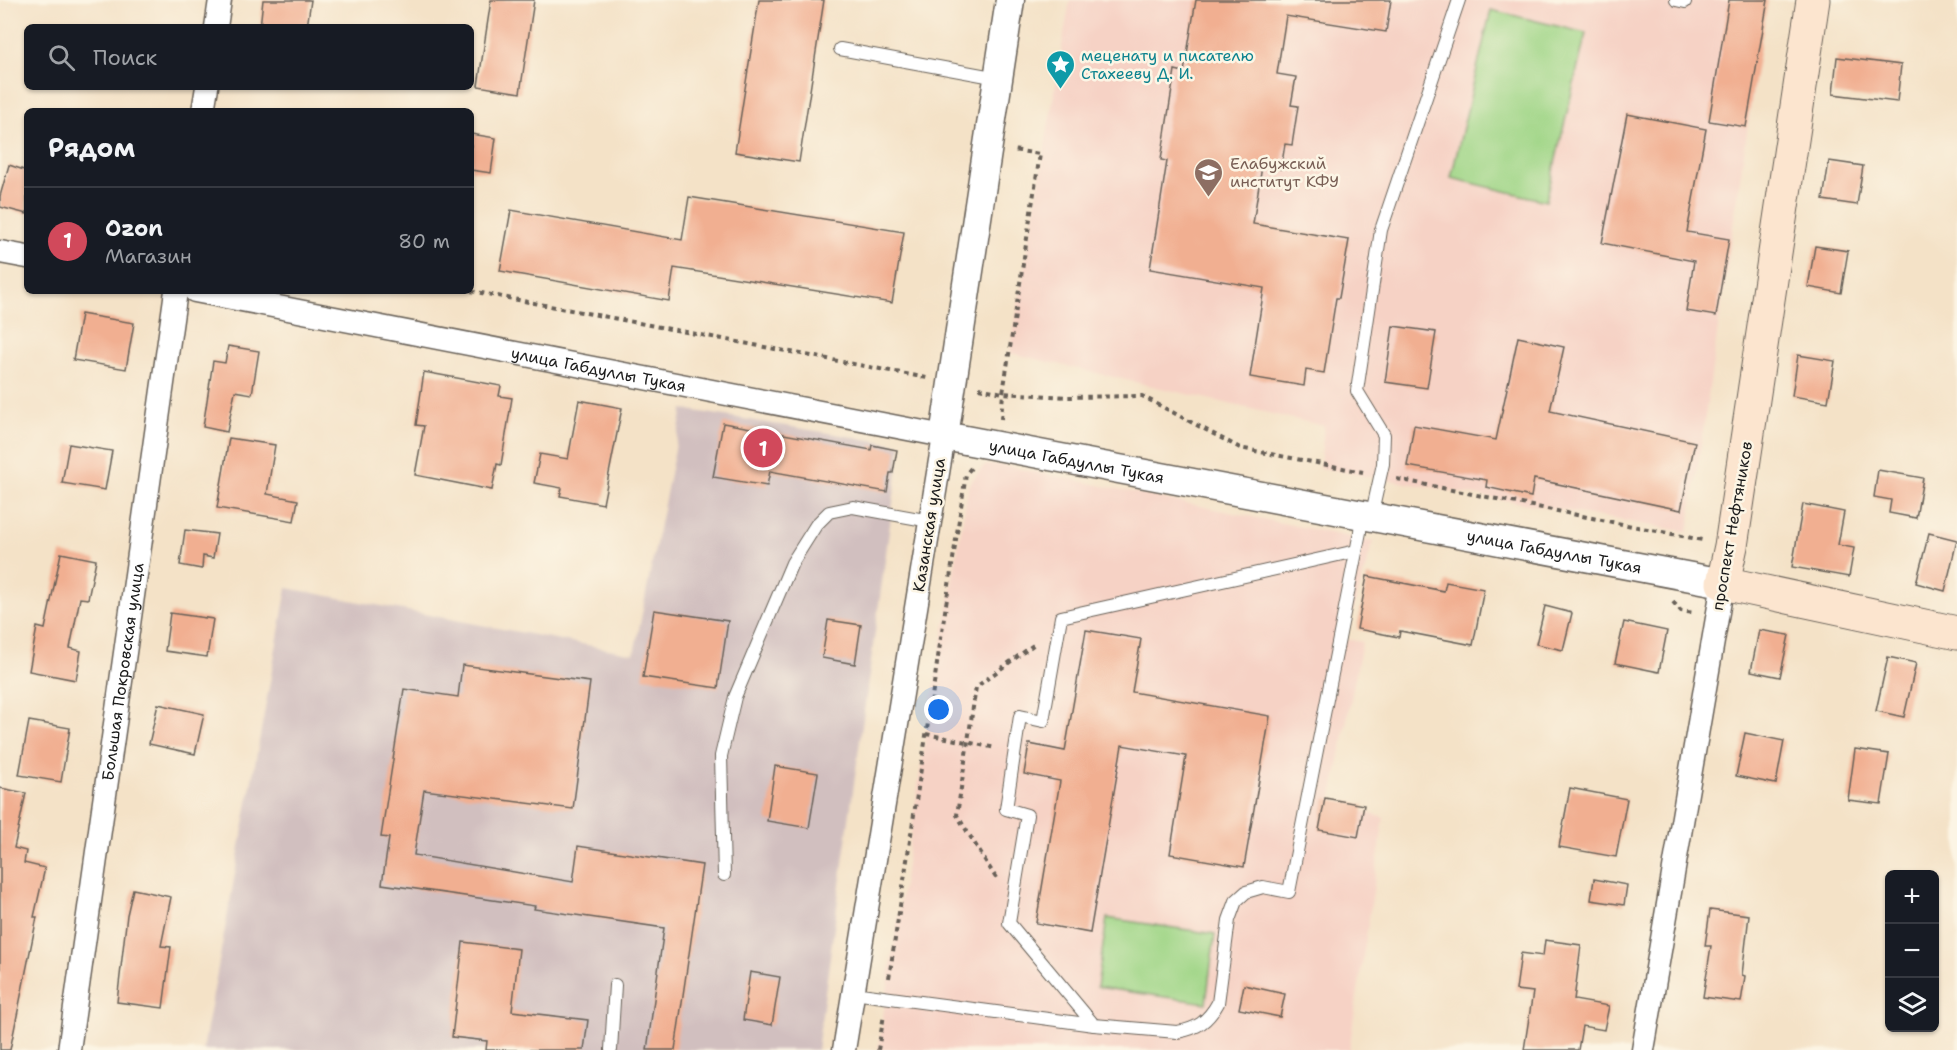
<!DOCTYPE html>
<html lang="ru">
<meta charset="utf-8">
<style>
body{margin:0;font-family:"Shantell Sans",sans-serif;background:#242831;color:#f1f3f6}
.controls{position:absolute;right:18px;bottom:18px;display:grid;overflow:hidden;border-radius:9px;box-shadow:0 2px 4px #0004}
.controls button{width:54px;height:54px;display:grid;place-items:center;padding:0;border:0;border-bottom:2px solid #363941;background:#171b24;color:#f1f3f6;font:30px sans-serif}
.you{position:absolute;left:939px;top:710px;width:21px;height:21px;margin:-15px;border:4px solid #fff;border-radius:50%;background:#1a73e8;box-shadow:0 0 0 9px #1a73e833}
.badge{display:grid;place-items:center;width:39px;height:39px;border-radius:50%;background:#d1495b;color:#fff;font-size:20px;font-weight:700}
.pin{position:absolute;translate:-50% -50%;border:3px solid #fff;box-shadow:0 2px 6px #0006}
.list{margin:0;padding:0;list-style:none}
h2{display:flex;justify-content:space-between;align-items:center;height:78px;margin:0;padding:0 24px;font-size:26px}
h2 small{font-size:20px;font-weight:400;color:#9ea1a6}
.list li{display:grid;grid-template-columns:39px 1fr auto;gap:18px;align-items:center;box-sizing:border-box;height:108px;padding:0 24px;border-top:2px solid #363941}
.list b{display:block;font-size:22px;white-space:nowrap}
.list p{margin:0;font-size:20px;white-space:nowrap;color:#9ea1a6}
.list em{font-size:20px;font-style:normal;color:#9ea1a6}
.icon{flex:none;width:33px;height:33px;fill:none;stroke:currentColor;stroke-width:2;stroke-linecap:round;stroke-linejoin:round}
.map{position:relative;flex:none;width:1957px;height:1050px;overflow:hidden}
.search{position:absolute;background:#171b24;box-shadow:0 2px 4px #0004;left:24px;top:24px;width:450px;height:66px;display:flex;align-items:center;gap:15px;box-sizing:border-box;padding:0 21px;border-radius:9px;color:#9ea1a6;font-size:22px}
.panel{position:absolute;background:#171b24;box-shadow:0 2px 4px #0004;left:24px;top:108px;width:450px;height:186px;border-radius:9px}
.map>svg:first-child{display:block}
.built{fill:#f6d2c5}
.industrial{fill:#d1bfbf}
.green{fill:#9fd586;stroke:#5e7851;stroke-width:1.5}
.building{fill:#f1af91}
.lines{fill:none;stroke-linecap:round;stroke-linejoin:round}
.service-casing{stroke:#686158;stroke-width:14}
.minor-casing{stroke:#686158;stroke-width:25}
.tertiary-casing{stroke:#686158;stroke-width:31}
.secondary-casing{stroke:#686158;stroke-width:35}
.path{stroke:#686158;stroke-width:4;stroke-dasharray:4.5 4.5;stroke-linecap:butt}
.service{stroke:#fff;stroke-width:12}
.minor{stroke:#fff;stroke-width:22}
.tertiary{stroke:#fff;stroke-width:28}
.secondary{stroke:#fce5cf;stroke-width:33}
.labels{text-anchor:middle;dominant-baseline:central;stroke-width:5;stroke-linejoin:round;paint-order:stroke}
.culture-label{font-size:16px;fill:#0d838f;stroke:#fcf5e5;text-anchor:start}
.education-label{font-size:16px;fill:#785e54;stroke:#fcf5e5;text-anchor:start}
.street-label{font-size:16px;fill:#1c1c1c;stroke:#fcf5e5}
</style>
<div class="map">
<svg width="1957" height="1050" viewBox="0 0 1957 1050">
<rect width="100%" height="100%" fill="#fcf5e5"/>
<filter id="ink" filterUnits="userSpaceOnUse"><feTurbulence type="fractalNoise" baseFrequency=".0167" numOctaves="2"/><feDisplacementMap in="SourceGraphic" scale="12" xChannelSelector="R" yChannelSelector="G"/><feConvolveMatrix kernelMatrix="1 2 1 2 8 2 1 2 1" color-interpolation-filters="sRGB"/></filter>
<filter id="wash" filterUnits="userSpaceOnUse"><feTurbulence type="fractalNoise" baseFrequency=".008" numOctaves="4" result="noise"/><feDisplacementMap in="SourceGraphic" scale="24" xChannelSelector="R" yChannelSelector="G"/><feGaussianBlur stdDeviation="1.35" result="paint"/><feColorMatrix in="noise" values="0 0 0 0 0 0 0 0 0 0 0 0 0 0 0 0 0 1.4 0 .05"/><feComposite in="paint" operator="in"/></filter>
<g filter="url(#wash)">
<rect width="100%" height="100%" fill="#f4e2c7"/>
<g class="built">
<path d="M1070,0H1768L1756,70L1688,532L1320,468L1324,426L1010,353Z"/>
<path d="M997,464L1373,542L1345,639L1362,642L1331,801L1384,818L1349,1050H878L926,734L969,484L984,466Z"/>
</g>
<path class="industrial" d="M683,409L901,445L817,1050H203L287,588L634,654Z"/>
<g class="green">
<path d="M1491,10L1586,33L1546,201L1451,178Z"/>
<path d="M1107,918L1215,934L1206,1003L1097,987Z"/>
</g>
<g id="blocks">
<g class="building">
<path d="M263,0H311L307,27H260Z"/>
<path d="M491,0H534L520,93L478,86Z"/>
<path d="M759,0H824L799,162L735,152Z"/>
<path d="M1196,0H1391L1386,32L1286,16L1277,74L1296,77L1291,105L1298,106L1292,145L1285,144L1281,169L1262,166L1253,224L1349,240L1339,298H1336L1324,373L1306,370L1304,386L1250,377L1264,288L1150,269L1167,161L1161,160L1175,70L1184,72Z"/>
<path d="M1729,0H1768L1746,127L1709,121Z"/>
<path d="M1837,57L1901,65L1897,102L1833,94Z"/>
<path d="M1627,114L1706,129L1687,232L1729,239L1716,316L1686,311L1694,261L1602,243Z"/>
<path d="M471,134L496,138L491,173L471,170Z"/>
<path d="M1829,161L1863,166L1857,205L1823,200Z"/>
<path d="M9,165L27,171V214L0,207V196Z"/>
<path d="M689,197L904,232L892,303L674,268L669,301L500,271L511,210L682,240Z"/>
<path d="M1815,246L1848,251L1841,293L1808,287Z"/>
<path d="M81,314L134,323L126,369L73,360Z"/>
<path d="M1393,326L1436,332L1427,388L1385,382Z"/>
<path d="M1518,337L1564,347L1550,411L1695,442L1681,510L1534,479L1531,497L1486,487L1487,480L1407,466L1414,425L1496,440Z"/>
<path d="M228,346L259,351L252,394L235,391L227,432L203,427L213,361L225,363Z"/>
<path d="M1798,355L1835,361L1828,402L1792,396Z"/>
<path d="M424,372L501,386L499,396L512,398L501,465L497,464L492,490L415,475L424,426L416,425Z"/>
<path d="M579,400L622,408L603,504L560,496L562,488L534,483L540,454L568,459Z"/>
<path d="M723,423L871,450L872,445L897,450L893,473H890L887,492L770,471L767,486L713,477Z"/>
<path d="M229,438L275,445L267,494L298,500L294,521L217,508Z"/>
<path d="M69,444L112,451L105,490L62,483Z"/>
<path d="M1878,470L1923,478L1916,518L1889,513L1891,500L1874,497Z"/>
<path d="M1803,504L1844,512L1838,545L1854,548L1849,577L1792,567Z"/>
<path d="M185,530L217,534L213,558L203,556L202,569L180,565Z"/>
<path d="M1929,533L1957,540L1945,591L1916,583Z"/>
<path d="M61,553L96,560L88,599L80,598L70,648L81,651L76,680L29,671L37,627L45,629Z"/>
<path d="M1367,576L1444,591L1446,582L1484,589L1473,645L1400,631L1399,637L1357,629Z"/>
<path d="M1545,606L1572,613L1563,650L1536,644Z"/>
<path d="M654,610L728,621L718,688L643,677Z"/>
<path d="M170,613L213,619L207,657L165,651Z"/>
<path d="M828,620L861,625L855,664L822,658Z"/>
<path d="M1624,622L1667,631L1659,672L1615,663Z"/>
<path d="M1086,630L1141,639L1132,692L1270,716L1244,867L1170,854L1186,756L1122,745L1090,933L1036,923L1060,781L1024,774L1029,744L1065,751Z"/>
<path d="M1759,630L1789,635L1780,677L1751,671Z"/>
<path d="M1888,657L1916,663L1904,717L1876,711Z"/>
<path d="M462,665L590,682L573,809L424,790L414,855L573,882L578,846L702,865L675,1050H647L664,928L534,909L535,906L382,884L389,838L381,837L404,689L458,697Z"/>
<path d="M158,704L204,714L195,754L149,744Z"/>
<path d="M29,721L70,728L61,782L19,775Z"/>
<path d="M1745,733L1784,741L1776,784L1736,776Z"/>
<path d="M1855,749L1889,754L1881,804L1848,800Z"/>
<path d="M775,766L818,773L809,828L767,821Z"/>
<path d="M0,788L26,793L14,848L26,851L24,863L45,868L34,917H37L10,1050H0Z"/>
<path d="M1570,788L1627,799L1616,857L1559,847Z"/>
<path d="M1325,798L1364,805L1358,837L1319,830Z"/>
<path d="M1594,879L1627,885L1624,905L1591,900Z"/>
<path d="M133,889L171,897L161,946L171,947L163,1008L117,1002L127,915Z"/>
<path d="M1710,910L1749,915L1742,975L1745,976L1741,1002L1703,997L1711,946H1705Z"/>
<path d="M1545,940L1581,945L1574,1000L1609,1006L1604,1030L1582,1026L1578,1050H1524L1533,992L1516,990L1521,953L1543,956Z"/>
<path d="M463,942L519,949L512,1011L588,1020L584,1050H486L487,1041L452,1037Z"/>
<path d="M750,972L780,977L772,1025L743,1020Z"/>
<path d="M1244,985L1285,994L1280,1017L1239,1009Z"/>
</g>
</g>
</g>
<g filter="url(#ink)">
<use href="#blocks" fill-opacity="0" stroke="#686158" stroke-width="1.5"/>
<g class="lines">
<defs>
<g id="service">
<path d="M1676,0L1685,2"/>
<path d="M840,49L998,78"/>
<path d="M1371,517L1383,464L1384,435L1357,391L1381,230L1459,0"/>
<path d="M724,875L721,756L735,697L792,563L816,525L829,512L853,507L930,521"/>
<path d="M853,993L1094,1025L1177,1032C1197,1029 1208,1021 1218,1003L1229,920L1236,901L1246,892L1263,887L1289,892L1360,532L1361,515"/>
<path d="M1094,1025L1009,923L1027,815L1006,809L1020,716L1043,721L1061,617L1356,551"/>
<path d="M611,1050L615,985"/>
</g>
<g id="minor">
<path d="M216,27L220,0"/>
<path d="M203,111L207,87"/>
<path d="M0,252L27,257"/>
<path id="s1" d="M195,291L944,436L844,1050"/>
<path id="s2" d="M69,1050L176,291"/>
<path d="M1643,1050L1723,583"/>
</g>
<g id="tertiary">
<path id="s3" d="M1010,0L944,436L1723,583"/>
</g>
<path id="secondary" d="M1813,0L1731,546L1723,583L1957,633"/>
</defs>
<use href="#service" class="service-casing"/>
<use href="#minor" class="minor-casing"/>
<use href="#tertiary" class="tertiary-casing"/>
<use href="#secondary" class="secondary-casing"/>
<g class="path">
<path d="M471,291L927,378"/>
<path d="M979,388L1003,393L1067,397L1142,396L1240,448L1363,472"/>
<path d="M1001,419L1003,393L1040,154L1013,150"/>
<path d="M1397,479L1702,540"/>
<path d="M1673,602L1681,611L1694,613"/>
<path d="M926,734L996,748"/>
<path d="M996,878L957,815L976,687L1036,643"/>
<path d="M889,978L966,474L971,468"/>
<path d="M878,1050L884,1015"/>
</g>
<use href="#service" class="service"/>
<use href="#minor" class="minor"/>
<use href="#tertiary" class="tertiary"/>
<use href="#secondary" class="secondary"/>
</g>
</g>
<defs>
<symbol id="sight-pin" viewBox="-11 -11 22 30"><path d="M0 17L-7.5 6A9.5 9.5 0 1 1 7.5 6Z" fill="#0f9aa8" stroke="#fcf5e5"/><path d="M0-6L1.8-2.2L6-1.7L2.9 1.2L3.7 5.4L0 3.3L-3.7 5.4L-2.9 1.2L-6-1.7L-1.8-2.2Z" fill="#fff"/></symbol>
<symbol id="university-pin" viewBox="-11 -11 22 30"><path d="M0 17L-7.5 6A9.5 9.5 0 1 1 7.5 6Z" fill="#8d6e63" stroke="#fcf5e5"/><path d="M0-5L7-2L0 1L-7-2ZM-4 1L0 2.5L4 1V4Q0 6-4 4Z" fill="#fff"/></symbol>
</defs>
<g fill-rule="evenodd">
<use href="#sight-pin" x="1044" y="48" width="33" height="45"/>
<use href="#university-pin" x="1192" y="156" width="33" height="45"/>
</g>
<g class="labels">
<g class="culture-label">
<text x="1081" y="55">меценату и писателю<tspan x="1081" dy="18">Стахееву Д. И.</tspan></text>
</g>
<g class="education-label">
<text x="1230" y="163">Елабужский<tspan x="1230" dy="18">институт КФУ</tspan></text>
</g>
<g class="street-label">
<text stroke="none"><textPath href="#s1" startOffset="411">улица Габдуллы Тукая</textPath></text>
<text stroke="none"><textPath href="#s3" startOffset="576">улица Габдуллы Тукая</textPath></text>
<text transform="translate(929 525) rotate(-81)">Казанская улица</text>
<text transform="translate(1732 526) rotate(-80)">проспект Нефтяников</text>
<text stroke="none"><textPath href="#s3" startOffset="1062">улица Габдуллы Тукая</textPath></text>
<text stroke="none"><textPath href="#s2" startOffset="382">Большая Покровская улица</textPath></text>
</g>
</g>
</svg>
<div class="controls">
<button>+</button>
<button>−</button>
<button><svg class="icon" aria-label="layers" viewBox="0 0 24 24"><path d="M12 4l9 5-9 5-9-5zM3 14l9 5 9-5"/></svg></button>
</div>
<div class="you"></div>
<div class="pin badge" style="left:763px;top:448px">1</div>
<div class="search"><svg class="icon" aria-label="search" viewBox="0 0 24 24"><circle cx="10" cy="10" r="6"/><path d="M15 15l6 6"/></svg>Поиск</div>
<section class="panel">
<h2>Рядом<small></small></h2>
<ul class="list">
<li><span class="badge">1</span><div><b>Ozon</b><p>Магазин</p></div><em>80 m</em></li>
</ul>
</section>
</div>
